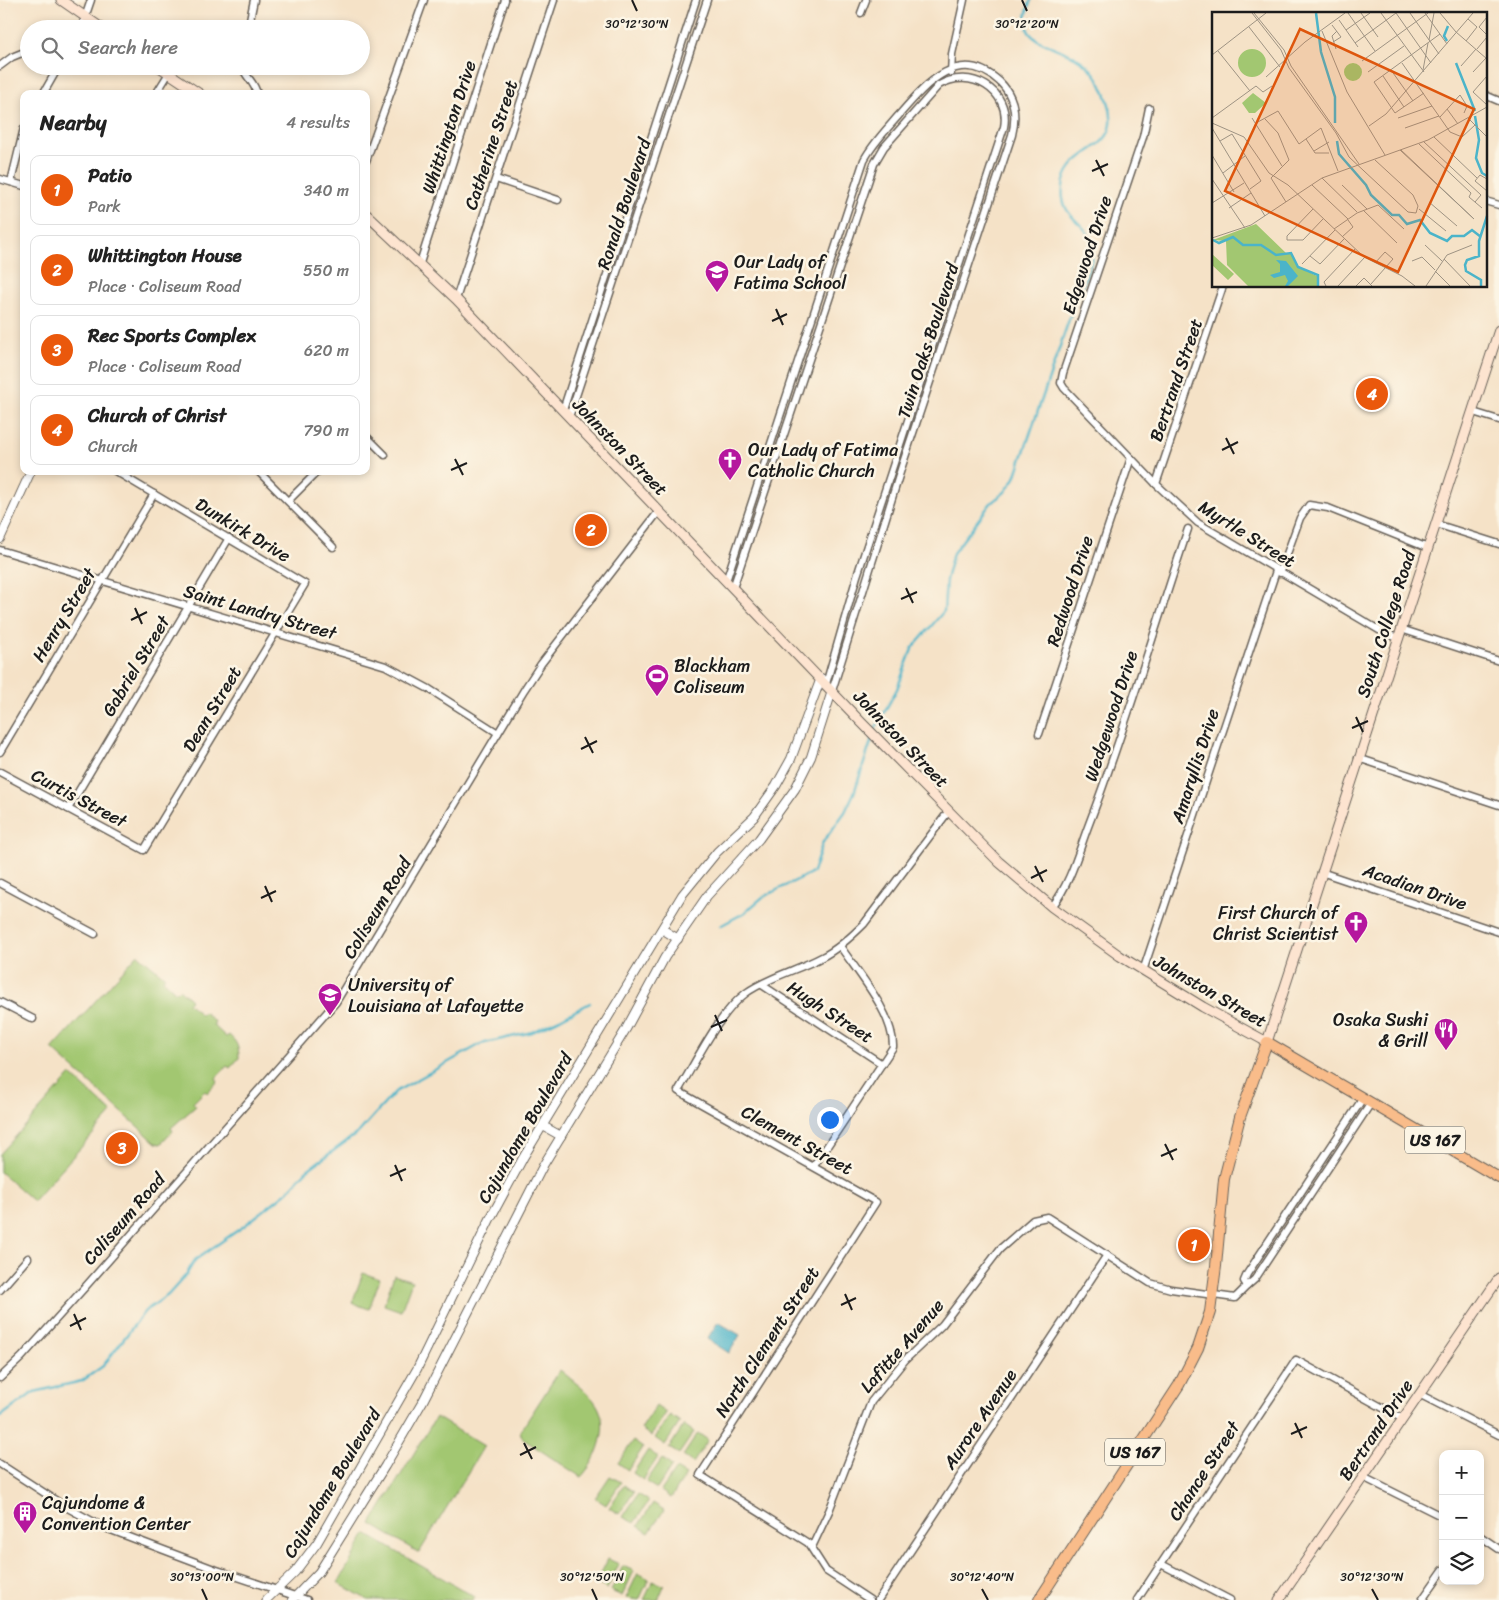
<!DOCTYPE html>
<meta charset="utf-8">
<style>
body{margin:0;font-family:Sriracha,sans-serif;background:#f6f6f6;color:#222}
.controls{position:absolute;right:15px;bottom:15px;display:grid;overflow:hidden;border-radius:10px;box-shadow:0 2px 8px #0003}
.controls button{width:45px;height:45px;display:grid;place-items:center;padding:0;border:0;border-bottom:1px solid #e0e0e0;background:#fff;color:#222;font:25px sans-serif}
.you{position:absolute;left:829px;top:1119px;width:18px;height:18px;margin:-12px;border:4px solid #fff;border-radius:50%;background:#1a73e8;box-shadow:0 0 0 8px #1a73e833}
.badge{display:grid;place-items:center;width:32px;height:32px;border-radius:50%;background:#ea580c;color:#fff;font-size:16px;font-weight:700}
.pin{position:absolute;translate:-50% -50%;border:2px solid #fff;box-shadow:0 1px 5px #0006}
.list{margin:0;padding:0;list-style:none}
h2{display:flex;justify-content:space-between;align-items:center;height:65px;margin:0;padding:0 20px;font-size:21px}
h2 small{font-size:16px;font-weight:400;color:#767676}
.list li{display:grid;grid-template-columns:32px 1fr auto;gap:15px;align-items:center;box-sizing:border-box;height:70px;margin:0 10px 10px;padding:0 10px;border:1px solid #e0e0e0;border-radius:10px}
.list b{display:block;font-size:19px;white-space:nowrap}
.list p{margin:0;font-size:16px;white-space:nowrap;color:#767676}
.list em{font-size:16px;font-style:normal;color:#767676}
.icon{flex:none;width:28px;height:28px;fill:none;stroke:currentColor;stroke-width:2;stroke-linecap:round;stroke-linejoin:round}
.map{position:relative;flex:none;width:1499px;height:1600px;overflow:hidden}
.search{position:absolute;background:#fff;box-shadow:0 2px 8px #0003;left:20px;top:20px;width:350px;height:55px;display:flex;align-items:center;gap:12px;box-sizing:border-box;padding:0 18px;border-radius:28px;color:#767676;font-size:19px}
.panel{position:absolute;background:#fff;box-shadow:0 2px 8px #0003;left:20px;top:90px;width:350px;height:385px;border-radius:10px}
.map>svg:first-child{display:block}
.green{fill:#a2c771;stroke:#5f7246}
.water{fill:#4bb4c9;stroke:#346872}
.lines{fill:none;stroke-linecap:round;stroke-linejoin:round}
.stream{stroke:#4bb4c9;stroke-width:2.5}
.minor-casing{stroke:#686158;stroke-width:9}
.tertiary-casing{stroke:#686158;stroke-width:10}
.secondary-casing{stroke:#686158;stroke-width:11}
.primary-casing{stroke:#686158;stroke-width:12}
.minor{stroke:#fff;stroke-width:6}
.tertiary{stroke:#fff;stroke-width:8}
.secondary{stroke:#fde4d0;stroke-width:9}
.primary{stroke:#f9bc8a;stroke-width:10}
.ticks{fill:none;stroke:#1c1c1c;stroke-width:2}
.labels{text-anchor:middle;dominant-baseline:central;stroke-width:5;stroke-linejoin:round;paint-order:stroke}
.shield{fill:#fcf5e5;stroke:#5f5d58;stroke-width:1}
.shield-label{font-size:16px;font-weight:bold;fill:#1c1c1c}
.street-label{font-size:18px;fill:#1c1c1c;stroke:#fcf5e5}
.poi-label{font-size:18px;fill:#1c1c1c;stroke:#fcf5e5;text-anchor:start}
.inset-river{fill:none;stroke:#4bb4c9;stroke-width:2.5}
.inset-road{fill:none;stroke:#9e9383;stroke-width:1}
.view{fill:#de560d;fill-opacity:0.15;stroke:#de560d;stroke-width:2.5}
.inset-edge{fill:none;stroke:#1c1c1c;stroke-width:2.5}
.ticks-label{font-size:12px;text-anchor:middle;fill:#1c1c1c;stroke:#fcf5e5;stroke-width:5;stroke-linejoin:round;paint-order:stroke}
</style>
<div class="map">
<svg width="1499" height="1600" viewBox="0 0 1499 1600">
<rect width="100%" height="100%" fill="#fcf5e5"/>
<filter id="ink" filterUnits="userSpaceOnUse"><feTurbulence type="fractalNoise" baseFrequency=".02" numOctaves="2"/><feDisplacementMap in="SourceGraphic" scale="10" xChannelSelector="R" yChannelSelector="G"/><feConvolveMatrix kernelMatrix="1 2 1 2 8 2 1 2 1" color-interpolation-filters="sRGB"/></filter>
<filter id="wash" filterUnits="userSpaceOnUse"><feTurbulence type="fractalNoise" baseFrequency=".0096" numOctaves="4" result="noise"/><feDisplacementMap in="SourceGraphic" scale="20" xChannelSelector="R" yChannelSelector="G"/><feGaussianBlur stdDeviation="1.12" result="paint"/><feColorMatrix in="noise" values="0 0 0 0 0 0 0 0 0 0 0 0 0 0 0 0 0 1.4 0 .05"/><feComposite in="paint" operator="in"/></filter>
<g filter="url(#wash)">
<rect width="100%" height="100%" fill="#f5e2c7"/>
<g class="green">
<path d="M138,954L165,977L163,980L176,992L179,989L191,1000L188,1003L201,1015L204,1012L215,1022L213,1025L226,1037L229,1035C237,1042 239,1047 239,1058L230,1068L227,1066L216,1078L218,1081L207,1093L205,1091L193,1103L196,1106L171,1128L173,1131L161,1144L156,1143L52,1049Z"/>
<path d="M71,1075L112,1113L33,1201L0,1172V1154Z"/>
<path d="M1198,1230L1206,1238L1189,1259L1182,1253Z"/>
<path d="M363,1273L380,1279L369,1309L352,1303Z"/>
<path d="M394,1275L412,1281L401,1311L384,1305Z"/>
<path d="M560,1370C586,1392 611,1405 600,1443C596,1457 591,1466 581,1477L523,1439L520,1432Z"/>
<path d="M656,1406L666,1413L651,1436L641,1429Z"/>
<path d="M670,1415L680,1422L665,1445L655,1438Z"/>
<path d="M436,1417L484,1446L419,1553L371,1524Z"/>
<path d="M684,1425L694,1432L679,1454L669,1448Z"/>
<path d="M698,1433L708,1440L693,1463L683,1456Z"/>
<path d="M633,1441L643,1448L628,1470L618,1463Z"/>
<path d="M648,1450L658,1457L643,1480L633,1473Z"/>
<path d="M662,1459L672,1466L657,1489L646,1482Z"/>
<path d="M676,1469L686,1475L671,1498L661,1491Z"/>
<path d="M610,1476L621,1482L606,1505L595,1498Z"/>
<path d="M624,1485L634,1492L619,1514L609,1508Z"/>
<path d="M638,1494L649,1501L634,1523L623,1517Z"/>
<path d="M653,1503L664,1510L649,1533L638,1526Z"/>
<path d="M366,1534L475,1597L473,1600H368L338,1583Z"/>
<path d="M608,1559L619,1564L607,1589L596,1583Z"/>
<path d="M623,1566L634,1571L622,1596L611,1591Z"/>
<path d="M638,1573L649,1579L639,1600L626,1598Z"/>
<path d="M653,1581L664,1586L658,1600H644Z"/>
</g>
<path class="water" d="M718,1322L740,1335L729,1353L707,1339Z"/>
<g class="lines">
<g class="stream">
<path d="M874,731L897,689L912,649L944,611L946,580L953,553L991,503L1005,492L1015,478L1073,308C1079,292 1094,264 1093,247C1091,221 1055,221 1064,181C1075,140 1135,155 1101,84C1095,71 1082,60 1069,54C1040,40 1015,40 1031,0"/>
<path d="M720,926L744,913L763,897L813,872L823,842L845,812L854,793L873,736"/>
<path d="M0,1417L34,1392L82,1381L103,1366L145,1311L168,1295L186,1275L195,1260L244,1226L287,1192L306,1171L359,1132L395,1092L481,1044L532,1032L560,1019L590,1003"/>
</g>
</g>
</g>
<g filter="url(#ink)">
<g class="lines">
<defs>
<g id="minor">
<path d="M861,13L866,0"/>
<path d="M81,29L91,0"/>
<path d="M248,29L254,0"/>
<path d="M0,66L12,57L29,50"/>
<path d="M242,66C245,77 255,82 257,94"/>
<path d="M951,73L952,54L964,0"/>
<path d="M43,94L59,66"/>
<path d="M156,94L169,73"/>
<path d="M1485,95L1499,101"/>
<path d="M1149,108L1143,137L1063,373L1061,383L1064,388L1156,484L1198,523L1384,633L1398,638"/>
<path d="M366,161L424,0"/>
<path d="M0,179L24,186"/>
<path d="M496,179L558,200"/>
<path d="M11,182L24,128"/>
<path d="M1485,201L1499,205"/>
<path d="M420,263L505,0"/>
<path d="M456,299L554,0"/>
<path d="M563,410L696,0"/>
<path d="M1473,412L1499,420"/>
<path d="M569,417L707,0"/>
<path d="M366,436L385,455"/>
<path d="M258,471L333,547"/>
<path d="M1156,484L1223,286"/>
<path d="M288,501L318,471"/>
<path d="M1436,524L1499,544"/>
<path d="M0,550L386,666L429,689L498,733"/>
<path d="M1280,573L1300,518L1309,505L1328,508L1428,548"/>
<path d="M726,581L864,160C873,143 887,129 899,115C925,85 959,44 1000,82C1015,97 1017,115 1012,135L902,466L832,691"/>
<path d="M733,588L874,164L884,147L939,85C970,67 1011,90 1004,127L857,576L826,684"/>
<path d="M1401,629L1499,661"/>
<path d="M1039,734L1131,458"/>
<path d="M0,752L154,494"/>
<path d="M1358,758L1499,805"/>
<path d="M0,772L144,850L305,584L115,471"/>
<path d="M68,809L229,538"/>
<path d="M1321,872L1499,932"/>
<path d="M0,883L95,934"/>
<path d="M1052,907C1071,882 1078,853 1089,824C1126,728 1155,627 1188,529"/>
<path d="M1143,971L1276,571"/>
<path d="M762,985L882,1064"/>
<path d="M0,1002L33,1019"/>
<path d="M814,1166L893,1047C894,1014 858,973 840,946"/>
<path d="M1247,1286L1255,1279L1371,1103"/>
<path d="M0,1290L28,1258"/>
<path d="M0,1378L22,1357L86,1286L336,1002L524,690L541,664L659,511"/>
<path d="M1419,1394L1499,1435"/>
<path d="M0,1464L66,1507L103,1527L214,1569L307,1600"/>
<path d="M1363,1477L1443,1517"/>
<path d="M1480,1536L1499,1549"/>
<path d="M812,1547L829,1511L871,1402L905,1360L942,1325L1000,1249L1033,1220L1047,1217L1150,1283L1171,1289L1235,1298L1247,1286L1244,1281L1247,1274L1363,1098"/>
<path d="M1161,1564L1230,1600"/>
<path d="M870,1600L826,1571L808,1543L700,1475L876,1202L678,1091C696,1062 718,1014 746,993C768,977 798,970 822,957C838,949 852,936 864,924L948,812"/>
<path d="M878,1600L1107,1255"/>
<path d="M1137,1600L1296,1360L1403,1419"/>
<path d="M1422,1600L1443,1570"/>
</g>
<g id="tertiary">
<path d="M0,539L31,471"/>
<path d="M662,929L678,939"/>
<path d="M543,1126L561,1136"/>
<path d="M266,1600L295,1572L317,1543L417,1369L490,1219L523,1158L682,895L717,852L754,817L776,786L791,759L821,678"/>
<path d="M292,1600L319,1572L385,1466L423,1401L544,1164L626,1029L665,957L707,896L759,839L795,789L811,757L832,691"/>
</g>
<g id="secondary">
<path d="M61,0L103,29"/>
<path d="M158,66L200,94"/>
<path d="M366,214L456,299L861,722L999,862L1052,907L1120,956L1203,1007L1267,1042L1499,330"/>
<path d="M1279,1600L1499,1278"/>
</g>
<path id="primary" d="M1039,1600L1179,1385L1198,1348L1210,1312L1216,1266L1224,1179L1240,1117L1267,1042L1499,1178"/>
</defs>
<use href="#minor" class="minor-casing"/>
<use href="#tertiary" class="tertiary-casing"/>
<use href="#secondary" class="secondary-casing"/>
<use href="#primary" class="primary-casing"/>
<use href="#minor" class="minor"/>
<use href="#tertiary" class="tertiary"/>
<use href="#secondary" class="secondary"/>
<use href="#primary" class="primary"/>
</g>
</g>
<path class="ticks" d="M632,0L637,11M1022,0L1027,11M1096,160L1104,176M1092,171L1108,164M776,309L783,325M772,321L787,314M1226,438L1234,454M1222,450L1238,442M455,459L463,475M451,470L467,463M906,588L913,603M901,599L917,592M135,608L142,624M131,620L147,612M1356,717L1363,732M1352,728L1368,721M585,737L593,753M581,749L597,741M1035,866L1043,882M1031,878L1047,870M265,886L272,902M261,898L276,891M715,1015L722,1031M711,1027L727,1020M1165,1144L1173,1160M1161,1156L1177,1149M395,1165L402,1181M390,1176L406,1169M845,1294L852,1310M841,1305L856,1298M74,1314L81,1330M70,1326L86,1318M1295,1423L1302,1438M1291,1434L1307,1427M524,1443L532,1459M520,1455L536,1447M202,1589L207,1600M592,1589L597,1600M982,1589L988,1600M1372,1589L1378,1600"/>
<defs>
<symbol id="school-pin" viewBox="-11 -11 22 30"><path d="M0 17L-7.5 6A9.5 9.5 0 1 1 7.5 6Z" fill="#b5179e" stroke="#fcf5e5"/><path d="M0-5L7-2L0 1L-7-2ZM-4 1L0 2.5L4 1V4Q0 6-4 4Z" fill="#fff"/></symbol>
<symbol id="church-pin" viewBox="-11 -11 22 30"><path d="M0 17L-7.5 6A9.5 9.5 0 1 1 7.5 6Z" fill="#b5179e" stroke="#fcf5e5"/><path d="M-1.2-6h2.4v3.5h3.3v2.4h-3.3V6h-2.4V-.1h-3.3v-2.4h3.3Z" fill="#fff"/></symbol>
<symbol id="stadium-pin" viewBox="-11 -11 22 30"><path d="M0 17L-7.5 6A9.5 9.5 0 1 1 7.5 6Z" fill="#b5179e" stroke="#fcf5e5"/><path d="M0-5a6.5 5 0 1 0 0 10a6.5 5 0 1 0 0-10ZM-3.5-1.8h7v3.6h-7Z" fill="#fff"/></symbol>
<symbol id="university-pin" viewBox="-11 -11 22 30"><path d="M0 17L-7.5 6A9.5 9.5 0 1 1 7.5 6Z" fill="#b5179e" stroke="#fcf5e5"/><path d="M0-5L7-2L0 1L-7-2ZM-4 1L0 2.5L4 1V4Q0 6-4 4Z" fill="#fff"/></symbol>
<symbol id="restaurant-pin" viewBox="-11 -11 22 30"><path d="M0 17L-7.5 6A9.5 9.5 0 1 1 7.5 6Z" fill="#b5179e" stroke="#fcf5e5"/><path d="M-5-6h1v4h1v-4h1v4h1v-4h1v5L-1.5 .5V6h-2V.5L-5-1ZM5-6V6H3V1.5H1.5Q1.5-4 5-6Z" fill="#fff"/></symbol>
<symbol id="building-pin" viewBox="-11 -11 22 30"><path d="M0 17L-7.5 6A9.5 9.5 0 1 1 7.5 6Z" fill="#b5179e" stroke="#fcf5e5"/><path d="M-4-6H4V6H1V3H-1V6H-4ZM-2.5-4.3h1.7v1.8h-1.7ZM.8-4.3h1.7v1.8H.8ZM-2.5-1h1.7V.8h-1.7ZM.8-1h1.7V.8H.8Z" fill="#fff"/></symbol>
</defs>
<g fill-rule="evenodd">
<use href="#school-pin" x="703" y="258" width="28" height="38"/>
<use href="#church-pin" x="716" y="446" width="28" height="38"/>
<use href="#stadium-pin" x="643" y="662" width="28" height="38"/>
<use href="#church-pin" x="1342" y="909" width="28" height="38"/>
<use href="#university-pin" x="316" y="981" width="28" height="38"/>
<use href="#restaurant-pin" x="1432" y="1016" width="28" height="38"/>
<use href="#building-pin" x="11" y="1499" width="28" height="38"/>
</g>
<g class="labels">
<g class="shield">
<rect x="1405" y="1126.5" width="60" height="27" rx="4"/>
<rect x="1105" y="1438.5" width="60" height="27" rx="4"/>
</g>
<g class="shield-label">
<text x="1435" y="1140">US 167</text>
<text x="1135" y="1452">US 167</text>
</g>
<g class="street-label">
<text transform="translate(449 127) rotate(-72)">Whittington Drive</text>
<text transform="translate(491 145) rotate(-72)">Catherine Street</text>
<text transform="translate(624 204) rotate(-72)">Ronald Boulevard</text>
<text transform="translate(1087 255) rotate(-72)">Edgewood Drive</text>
<text transform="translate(928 341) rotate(-72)">Twin Oaks Boulevard</text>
<text transform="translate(1176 380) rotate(-71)">Bertrand Street</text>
<text transform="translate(620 447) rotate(46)">Johnston Street</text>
<text transform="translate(243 530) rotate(31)">Dunkirk Drive</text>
<text transform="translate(1247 534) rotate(32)">Myrtle Street</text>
<text transform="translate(1070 591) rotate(-72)">Redwood Drive</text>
<text transform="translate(260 612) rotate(16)">Saint Landry Street</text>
<text transform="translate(64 615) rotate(-59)">Henry Street</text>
<text transform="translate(1386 624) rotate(-72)">South College Road</text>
<text transform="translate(136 666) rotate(-59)">Gabriel Street</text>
<text transform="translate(212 709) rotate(-59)">Dean Street</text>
<text transform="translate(1111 716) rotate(-72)">Wedgewood Drive</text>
<text transform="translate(901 739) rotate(46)">Johnston Street</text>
<text transform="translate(1195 766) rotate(-72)">Amaryllis Drive</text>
<text transform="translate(79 798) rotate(28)">Curtis Street</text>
<text transform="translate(1415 887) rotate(19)">Acadian Drive</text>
<text transform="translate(377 908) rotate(-59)">Coliseum Road</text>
<text transform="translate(1210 991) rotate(30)">Johnston Street</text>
<text transform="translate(830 1012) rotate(33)">Hugh Street</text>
<text transform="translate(525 1128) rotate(-60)">Cajundome Boulevard</text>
<text transform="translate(797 1140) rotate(29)">Clement Street</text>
<text transform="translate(124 1219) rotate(-49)">Coliseum Road</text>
<text transform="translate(767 1342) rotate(-57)">North Clement Street</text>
<text transform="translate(902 1346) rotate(-49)">Lafitte Avenue</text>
<text transform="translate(980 1419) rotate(-56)">Aurore Avenue</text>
<text transform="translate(1376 1430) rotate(-56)">Bertrand Drive</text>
<text transform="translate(1204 1471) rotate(-57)">Chance Street</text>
<text transform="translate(332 1483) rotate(-59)">Cajundome Boulevard</text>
</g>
<g class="poi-label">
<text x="734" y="262">Our Lady of<tspan x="734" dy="21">Fatima School</tspan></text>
<text x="748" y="450">Our Lady of Fatima<tspan x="748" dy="21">Catholic Church</tspan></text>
<text x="674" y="666">Blackham<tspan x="674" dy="21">Coliseum</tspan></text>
<text x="1338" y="913" text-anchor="end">First Church of<tspan x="1338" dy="21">Christ Scientist</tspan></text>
<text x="348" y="985">University of<tspan x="348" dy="21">Louisiana at Lafayette</tspan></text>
<text x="1428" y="1020" text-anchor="end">Osaka Sushi<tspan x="1428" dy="21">&amp; Grill</tspan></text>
<text x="42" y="1503">Cajundome &amp;<tspan x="42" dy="21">Convention Center</tspan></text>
</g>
</g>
<g transform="translate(1212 12)">
<rect width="275" height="275" fill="#f5e2c7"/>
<path d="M26 51a14 14 0 1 1 28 0a14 14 0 1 1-28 0ZM132 60a9 9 0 1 1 18 0a9 9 0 1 1-18 0ZM41,81L54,91L43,101H37L30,91ZM44,212L74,241L80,242L86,255L105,264V274H36L15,253L14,229L1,228ZM0,242L22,262L16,268L0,253Z" fill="#a2c771"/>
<path d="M64,248L74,249L86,264L76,274H73L76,269L73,263L62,266L58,263L68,260V252Z" fill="#4bb4c9"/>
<path class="inset-river" d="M104,1L109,40L123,85V111M235,29L232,24L236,14M244,51L263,99M263,104L267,128L264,146L270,161L275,164M125,129L127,142L154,173L159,183L180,203H187L195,212L208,208L218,221L235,229L240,224H252L260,218L269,225M1,228L7,231L21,225L31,233H49L64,243L79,241L86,255L106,263V274M269,274V268L254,259L253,253L255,248L267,244V229L275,204"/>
<path class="inset-road" d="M40,1L69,38L77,56L124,121L137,145L196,200L204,201L206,194L201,183L163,148M42,1L72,38L79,54L147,152M136,1L163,39M149,1L166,25M169,1L212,60M184,1L219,51M198,1L227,42M213,1L235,32M228,1L244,20L275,47M275,5L267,15L275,23M127,8L146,35M120,13L129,25L121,30M37,15L68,55M134,18L158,1M110,19L135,80L173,143M217,28L222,1M254,29L265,15L256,7M143,31L184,1M124,37L120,24L125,19M265,37L275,25M6,39L38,79M0,43L54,1M150,49L216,1M190,51L238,120L250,125L263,113M249,54L264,37M179,58L201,89M211,58L216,31M156,60L192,34M261,60L274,46M171,64L192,95M275,64L261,80L275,93M54,65L93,30L133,1M212,81L183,101L162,70L228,22M235,97L246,112M228,105L248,83L255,94L252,101M0,106L44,74L51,80L60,74M40,106L70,154M186,106L220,94M256,106L275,125M53,107L66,121L77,148L59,166L74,190M0,111L32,125L57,161L76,173L152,245L190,264L203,274M44,111L66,99L87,132L109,116L126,159M157,114L174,102L261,1M0,116L53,204M193,116L227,104M222,125L265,166M94,127L103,141H117M8,129L20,122L49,169L38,177M212,130L269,183L263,190M207,132L259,181L257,185M188,138L262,207L189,138M102,139L117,130M0,143L22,180M11,161L33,144M110,166L145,200M0,167L33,216M275,167L268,163L263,169L275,179M100,173L136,207M130,173L155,197M257,185L270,196M217,190L245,214M0,191L32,171M17,196L39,181M101,197L75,224V228H91L111,207M207,197L234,219M151,198L185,231M122,217L145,201L166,193L192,217M130,225L141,215L136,208M0,226L39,213L110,166L216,128L275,95M213,233L230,249M98,244L108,252L132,227M232,247L258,274M200,249L210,245L223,258M90,252L123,218M223,259L238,274M159,272L181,247L173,240L163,251M114,274L112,270L143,237M126,274L153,245M144,274L152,266L160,274M214,274L235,243L260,233"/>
<path class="view" d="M88,17L262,97L186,260L13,179Z"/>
<rect width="275" height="275" class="inset-edge"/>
</g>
<g class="ticks-label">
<text x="637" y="28">30°12'30"N</text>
<text x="1027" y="28">30°12'20"N</text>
<text x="202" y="1581">30°13'00"N</text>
<text x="592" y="1581">30°12'50"N</text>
<text x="982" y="1581">30°12'40"N</text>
<text x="1372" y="1581">30°12'30"N</text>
</g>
</svg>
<div class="controls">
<button>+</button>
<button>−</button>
<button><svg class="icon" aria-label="layers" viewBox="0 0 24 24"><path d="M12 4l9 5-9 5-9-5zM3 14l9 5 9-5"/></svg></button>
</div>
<div class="you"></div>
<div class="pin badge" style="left:1194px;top:1245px">1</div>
<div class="pin badge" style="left:591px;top:530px">2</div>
<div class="pin badge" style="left:122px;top:1148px">3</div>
<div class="pin badge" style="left:1372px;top:394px">4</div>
<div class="search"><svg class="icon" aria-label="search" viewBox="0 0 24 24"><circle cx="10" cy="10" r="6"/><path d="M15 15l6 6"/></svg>Search here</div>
<section class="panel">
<h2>Nearby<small>4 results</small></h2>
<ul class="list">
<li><span class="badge">1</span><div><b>Patio</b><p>Park</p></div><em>340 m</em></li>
<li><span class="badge">2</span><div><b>Whittington House</b><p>Place · Coliseum Road</p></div><em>550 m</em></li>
<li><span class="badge">3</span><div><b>Rec Sports Complex</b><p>Place · Coliseum Road</p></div><em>620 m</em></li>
<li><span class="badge">4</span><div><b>Church of Christ</b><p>Church</p></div><em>790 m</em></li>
</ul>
</section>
</div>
